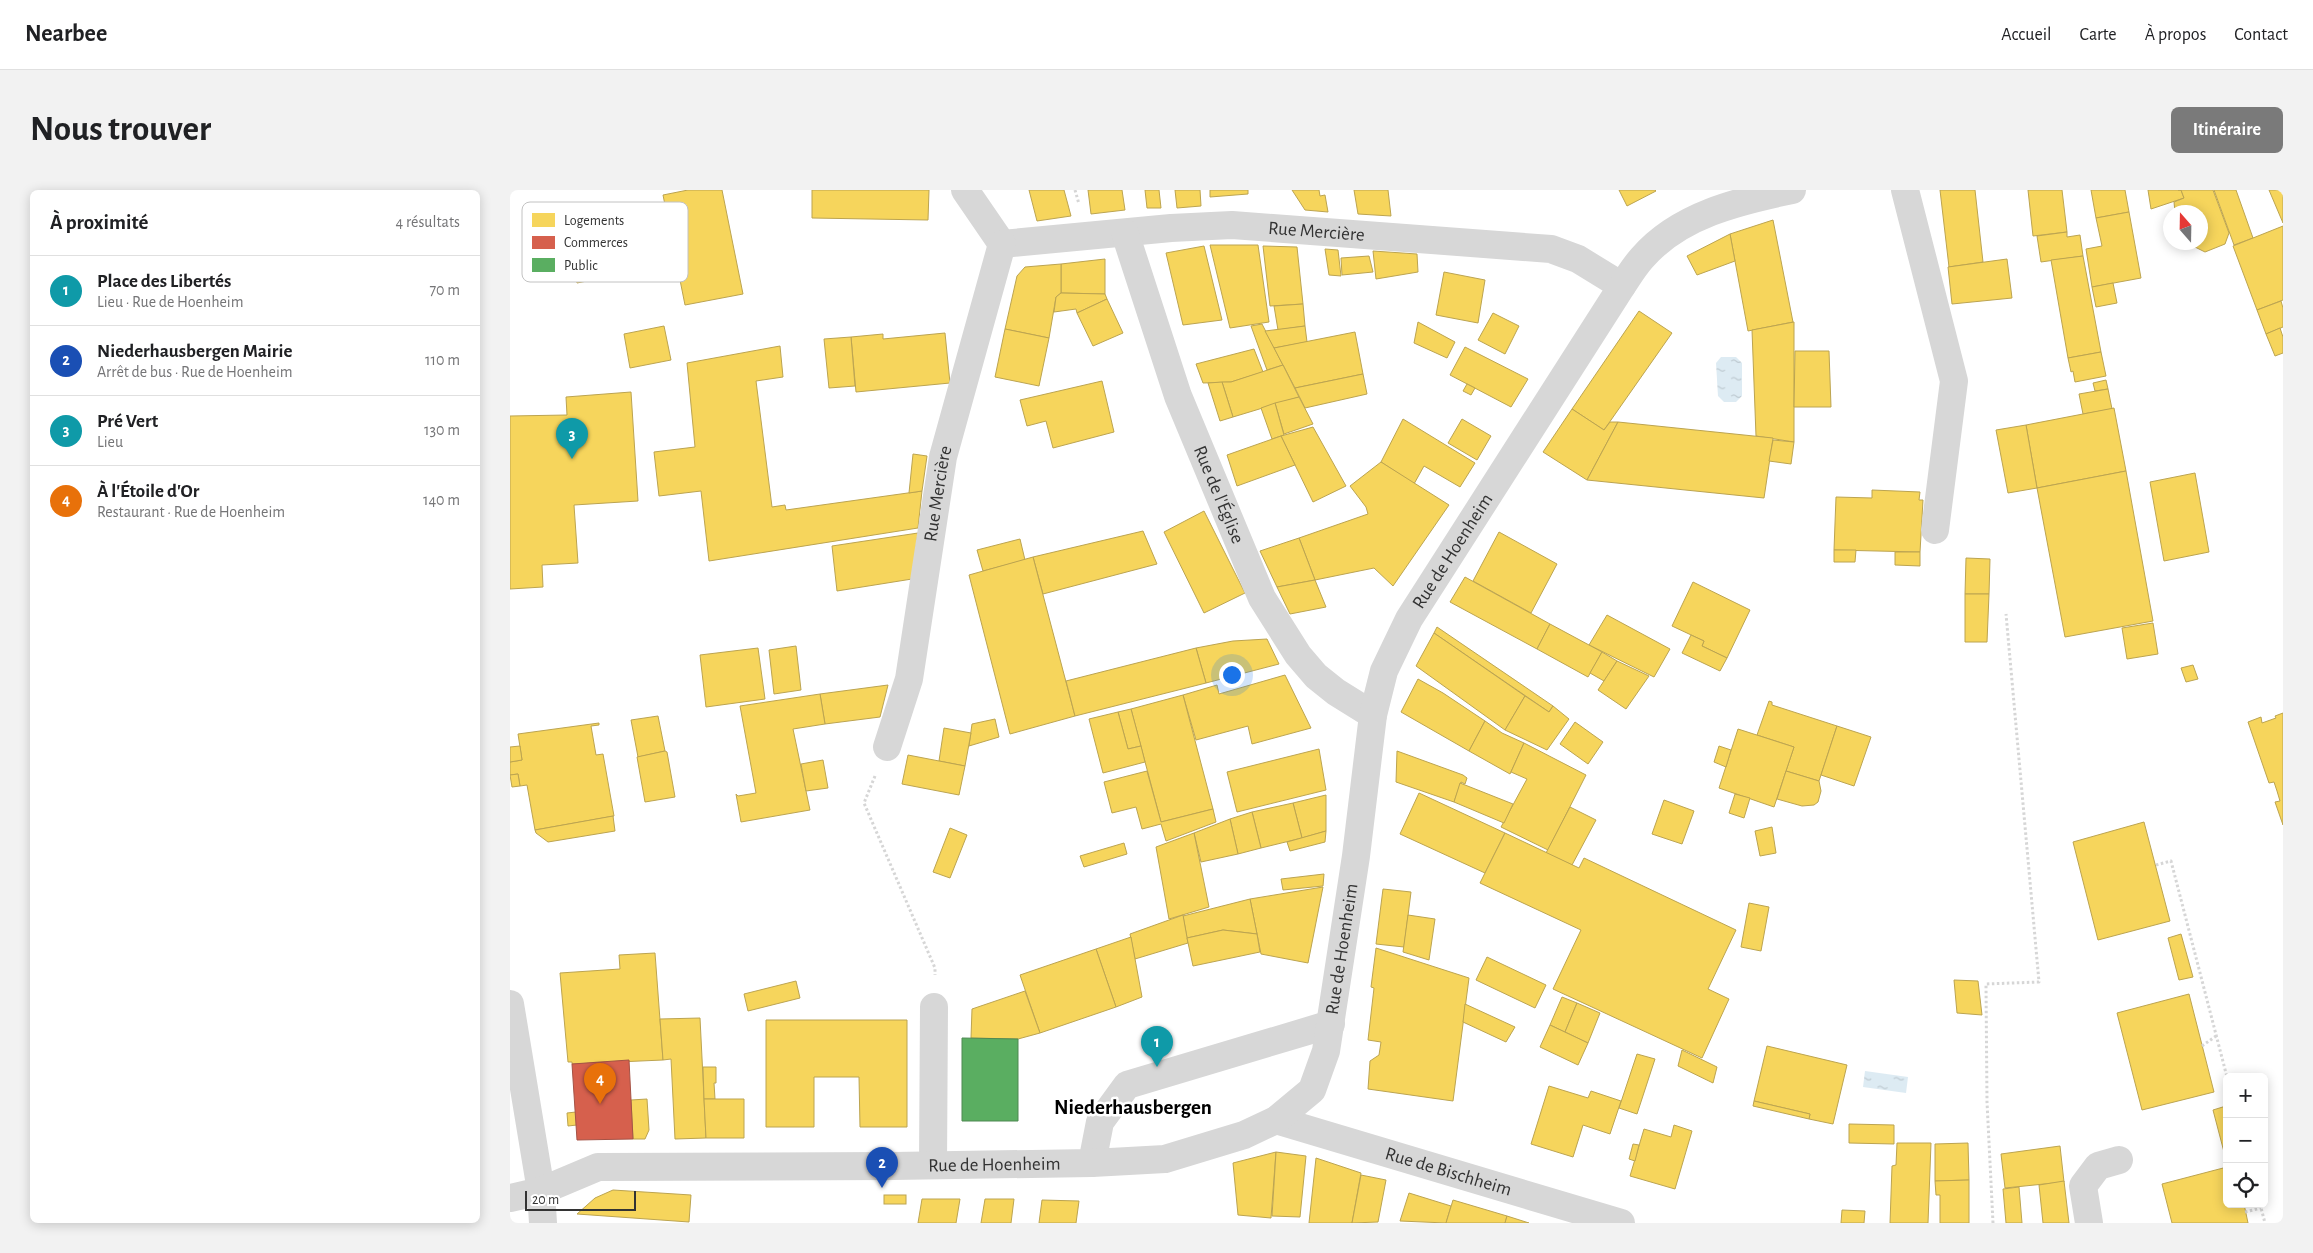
<!DOCTYPE html>
<html lang="fr">
<meta charset="utf-8">
<style>
body{margin:0;font-family:"Alegreya Sans",sans-serif;background:#f2f2f2;color:#202124}
.controls{position:absolute;right:15px;bottom:15px;display:grid;overflow:hidden;border-radius:8px;box-shadow:0 2px 12px #0003}
.controls button{width:45px;height:45px;display:grid;place-items:center;padding:0;border:0;border-bottom:1px solid #e0e0e0;background:#fff;color:#202124;font:25px sans-serif}
.compass{position:absolute;left:1653px;top:15px;width:45px;height:45px;border-radius:50%;background:#fff;box-shadow:0 2px 12px #0003;rotate:340deg}
.scale{position:absolute;left:15px;bottom:12px;width:111px;box-sizing:border-box;padding-left:5px;border:2px solid #333;border-top:0;font-size:14px;line-height:18px;white-space:nowrap;color:#333;-webkit-text-stroke:4px #fff;paint-order:stroke}
.you{position:absolute;left:721px;top:484px;width:18px;height:18px;margin:-12px;border:4px solid #fff;border-radius:50%;background:#1a73e8;box-shadow:0 0 0 8px #1a73e833}
.badge{display:grid;place-items:center;width:32px;height:32px;border-radius:50%;background:#7a7a7a;color:#fff;font-size:16px;font-weight:700}
.pin{position:absolute;translate:-50% -41px;filter:drop-shadow(0 1px 2px #0008)}
.pin::after{content:'';position:absolute;top:26px;width:18px;height:15px;background:inherit;clip-path:polygon(0 0,100% 0,50% 100%)}
.list{margin:0;padding:0;list-style:none}
h2{display:flex;justify-content:space-between;align-items:center;height:65px;margin:0;padding:0 20px;font-size:21px}
h2 small{font-size:16px;font-weight:400;color:#757577}
.list li{display:grid;grid-template-columns:32px 1fr auto;gap:15px;align-items:center;box-sizing:border-box;height:70px;padding:0 20px;border-top:1px solid #e0e0e0}
.list b{display:block;font-size:19px;white-space:nowrap}
.list p{margin:0;font-size:16px;white-space:nowrap;color:#757577}
.list em{font-size:16px;font-style:normal;color:#757577}
.icon{flex:none;width:28px;height:28px;fill:none;stroke:currentColor;stroke-width:2;stroke-linecap:round;stroke-linejoin:round}
.map{position:relative;flex:none;width:1773px;height:1033px;overflow:hidden;border-radius:8px}
header{display:flex;align-items:center;gap:30px;box-sizing:border-box;height:70px;padding:0 25px;background:#fff;border-bottom:1px solid #e0e0e0}
header strong{font-size:24px}
nav{display:flex;gap:28px;margin-inline-start:auto;font-size:18px}
.intro{display:flex;align-items:center;justify-content:space-between;box-sizing:border-box;height:120px;padding:0 30px}
h1{margin:0;font-size:35px}
.button{padding:12px 22px;border-radius:8px;background:#7a7a7a;color:#fff;font-size:18px;font-weight:700}
main{display:flex;gap:30px;padding:0 30px}
aside{flex:1;background:#fff;border-radius:8px;box-shadow:0 2px 12px #0003}
.map>svg:first-child{display:block}
.water{fill:url(#water-ripples)}
.homes{fill:#f6d55c;stroke:#bca450}
.shops{fill:#d6604d;stroke:#a55245}
.public{fill:#5aae61;stroke:#4e8953}
.lines{fill:none;stroke-linecap:round;stroke-linejoin:round}
.path{stroke:#d6d6d6;stroke-width:3;stroke-dasharray:2.5 2.5;stroke-linecap:butt}
.minor{stroke:#d7d7d7;stroke-width:28}
.labels{text-anchor:middle;dominant-baseline:central;stroke-width:5;stroke-linejoin:round;paint-order:stroke}
.street-label{font-size:19px;fill:#333;stroke:#fff}
.quarter-label{font-size:21px;font-weight:bold;fill:#000;stroke:#fff}
.key{fill:#fff;stroke:#c2c2c2;stroke-width:1}
.key-label{font-size:14px;fill:#333}
</style>
<header>
<strong>Nearbee</strong>
<nav><a>Accueil</a><a>Carte</a><a>À propos</a><a>Contact</a></nav>
</header>
<div class="intro"><h1>Nous trouver</h1><a class="button">Itinéraire</a></div>
<main>
<aside>
<h2>À proximité<small>4 résultats</small></h2>
<ul class="list">
<li><span class="badge" style="background:#0f9aa8">1</span><div><b>Place des Libertés</b><p>Lieu · Rue de Hoenheim</p></div><em>70 m</em></li>
<li><span class="badge" style="background:#1a4fb4">2</span><div><b>Niederhausbergen Mairie</b><p>Arrêt de bus · Rue de Hoenheim</p></div><em>110 m</em></li>
<li><span class="badge" style="background:#0f9aa8">3</span><div><b>Pré Vert</b><p>Lieu</p></div><em>130 m</em></li>
<li><span class="badge" style="background:#e8710a">4</span><div><b>À l'Étoile d'Or</b><p>Restaurant · Rue de Hoenheim</p></div><em>140 m</em></li>
</ul>
</aside>
<div class="map">
<svg width="1773" height="1033" viewBox="0 0 1773 1033">
<defs>
<pattern id="water-ripples" width="26" height="14" patternUnits="userSpaceOnUse" patternTransform="scale(1.25)"><rect width="26" height="14" fill="#ddebf3"/><path d="M2 4q2-2 4 0t4 0M15 11q2-2 4 0t4 0" fill="none" stroke="#becad1"/></pattern>
</defs>
<rect width="100%" height="100%" fill="#fff"/>
<g class="water">
<path d="M1211,167H1226L1232,173V206L1226,212H1214L1208,206L1206,173Z"/>
<path d="M1355,881L1398,887L1396,903L1353,897Z"/>
</g>
<g class="homes">
<path d="M178,0H212L233,104L175,115L153,5Z"/>
<path d="M302,0H419L418,30L302,28Z"/>
<path d="M519,0H554L561,26L527,31Z"/>
<path d="M578,0H612L615,20L581,24Z"/>
<path d="M635,0H649L651,18H637Z"/>
<path d="M665,0H690L691,16L667,18Z"/>
<path d="M700,0H738V4L700,7Z"/>
<path d="M782,0H809L810,6L815,5L818,22L795,20Z"/>
<path d="M844,0H878L881,26L848,24Z"/>
<path d="M1109,0H1145L1146,1L1117,16Z"/>
<path d="M1430,0H1465L1473,72L1439,77Z"/>
<path d="M1518,0H1552L1557,42L1523,46Z"/>
<path d="M1581,0H1615L1619,22L1586,28Z"/>
<path d="M1638,0H1671L1674,8L1641,19Z"/>
<path d="M1668,0H1703L1719,43L1715,54L1695,62L1675,52H1690V22H1665L1664,12L1674,8L1671,0Z"/>
<path d="M1704,0H1726L1743,48L1724,55Z"/>
<path d="M1759,0H1773V33Z"/>
<path d="M79,13L81,19L103,15L117,83L67,93L59,57L34,62L27,30L68,21L67,15Z"/>
<path d="M1619,22L1631,88L1582,97L1576,59L1592,56L1586,28Z"/>
<path d="M1263,30L1283,132L1238,141L1220,44Z"/>
<path d="M1773,36V110L1747,120L1723,56Z"/>
<path d="M1557,42V47L1570,45L1573,66L1531,72L1527,46Z"/>
<path d="M1220,44L1225,71L1187,85L1177,66Z"/>
<path d="M700,55H748L759,132L720,138Z"/>
<path d="M694,56L712,130L673,135L656,63Z"/>
<path d="M753,56L787,57L793,114L760,116Z"/>
<path d="M815,59L828,60L831,86L819,85Z"/>
<path d="M863,61L907,64L908,82L866,89Z"/>
<path d="M859,66L863,82L832,85L831,68Z"/>
<path d="M1573,66L1591,162L1558,168L1541,70Z"/>
<path d="M595,69V104L551,103V74Z"/>
<path d="M1497,69L1502,108L1442,114L1438,77Z"/>
<path d="M551,74V103L546,107L539,148L495,139L507,86L515,77Z"/>
<path d="M934,82L975,90L968,133L926,125Z"/>
<path d="M1603,93L1607,113L1586,117L1582,97Z"/>
<path d="M551,103L595,104L597,109L567,123L566,119L544,122L546,107Z"/>
<path d="M597,109L613,143L583,156L567,123Z"/>
<path d="M1771,111L1773,118V137L1756,144L1747,120Z"/>
<path d="M793,114L795,136L768,140L764,116Z"/>
<path d="M1129,121L1162,143L1094,240L1062,219Z"/>
<path d="M983,123L1009,136L995,164L968,150Z"/>
<path d="M908,132L945,152L937,168L904,153Z"/>
<path d="M1284,132V252L1246,246L1242,140Z"/>
<path d="M752,134L773,175L757,180L741,136Z"/>
<path d="M154,136L161,170L120,178L114,144Z"/>
<path d="M795,136L797,152L764,158L755,141Z"/>
<path d="M1770,138L1773,147V163L1765,166L1756,144Z"/>
<path d="M495,139L539,148L529,196L485,187Z"/>
<path d="M845,142L853,184L785,198L764,158Z"/>
<path d="M435,143L440,193L346,202L341,147L373,144V149Z"/>
<path d="M341,147L345,196L319,198L314,149Z"/>
<path d="M270,156L273,187L246,191L262,317L275,315L276,320L412,301L408,338L199,371L191,301L149,306L144,262L185,257L177,173Z"/>
<path d="M955,157L1018,189L1001,217L940,185Z"/>
<path d="M744,159L753,182L721,192L693,193L686,174Z"/>
<path d="M1285,161H1319L1321,217H1284Z"/>
<path d="M1591,162L1596,186L1565,192L1563,181L1561,182L1558,168Z"/>
<path d="M773,175L789,207L723,227L712,192H721Z"/>
<path d="M853,184L857,204L795,218L785,198Z"/>
<path d="M1596,190L1598,199L1585,201L1583,193Z"/>
<path d="M592,191L604,242L543,258L536,231L517,236L510,210Z"/>
<path d="M712,192L723,227L710,231L698,193Z"/>
<path d="M957,194L965,198L961,205L953,201Z"/>
<path d="M1598,199L1602,219L1573,224L1569,204Z"/>
<path d="M121,202L128,311L64,315L68,373L32,375L33,397L0,399V226L57,225L56,207Z"/>
<path d="M789,207L803,234L774,244L765,213Z"/>
<path d="M765,213L774,245L762,249L751,218Z"/>
<path d="M1604,218L1616,281L1527,298L1516,235Z"/>
<path d="M1062,219L1094,240L1100,232H1108L1077,290L1033,262Z"/>
<path d="M893,229L965,273L950,297L914,276L904,294L871,272Z"/>
<path d="M952,229L981,246L967,270L938,253Z"/>
<path d="M1108,232L1263,248L1254,308L1077,290Z"/>
<path d="M1516,235L1527,298L1498,303L1486,240Z"/>
<path d="M803,237L836,296L803,312L771,246Z"/>
<path d="M771,246L785,275L727,296L717,265Z"/>
<path d="M1263,250L1284,252L1281,274L1259,271Z"/>
<path d="M403,264L417,266L412,301L399,303Z"/>
<path d="M871,272L939,315L883,396L864,378L805,390L789,348L858,324L856,317L840,296Z"/>
<path d="M1616,281L1643,431L1555,447L1527,298Z"/>
<path d="M1685,283L1699,362L1654,371L1640,292Z"/>
<path d="M1362,300L1410,302L1409,310H1413L1410,362L1324,360L1326,307L1362,308Z"/>
<path d="M694,321L735,403L694,423L654,342Z"/>
<path d="M633,341L647,374L533,404L523,367Z"/>
<path d="M989,342L1047,374L1021,423L963,391Z"/>
<path d="M408,343L402,389L327,401L322,356Z"/>
<path d="M789,348L805,390L767,397L750,361Z"/>
<path d="M510,349L515,370L473,381L467,360Z"/>
<path d="M1324,360H1346L1345,372H1324Z"/>
<path d="M1385,362H1410V376L1385,375Z"/>
<path d="M523,367L565,526L500,544L459,385Z"/>
<path d="M1456,368L1480,369L1479,404H1455Z"/>
<path d="M955,387L1040,434L1027,459L940,412Z"/>
<path d="M805,390L816,417L780,424L767,397Z"/>
<path d="M1183,392L1240,420L1217,468L1192,456L1194,451L1162,436Z"/>
<path d="M1455,404H1479L1477,452H1455Z"/>
<path d="M1097,425L1160,459L1144,487L1079,455Z"/>
<path d="M1643,433L1648,464L1617,469L1612,438Z"/>
<path d="M1040,434L1092,462L1078,487L1027,459Z"/>
<path d="M927,437L1043,516L1039,522L924,443Z"/>
<path d="M924,443L1015,506L995,540L906,476Z"/>
<path d="M1181,445L1194,451L1192,456L1217,468L1210,481L1172,463Z"/>
<path d="M757,449L769,474L696,493L686,458L723,451Z"/>
<path d="M286,456L291,500L264,504L259,460Z"/>
<path d="M248,458L255,509L196,517L190,465Z"/>
<path d="M686,458L696,493L565,526L556,491Z"/>
<path d="M1092,462L1107,471L1094,491L1080,483Z"/>
<path d="M1107,471L1139,486L1116,519L1088,500Z"/>
<path d="M1683,475L1688,489L1676,492L1671,478Z"/>
<path d="M775,485L801,538L742,554L738,536L686,550L673,505L707,495L709,504Z"/>
<path d="M908,489L933,503L975,531L959,561L891,522Z"/>
<path d="M378,495L370,527L315,534L310,504Z"/>
<path d="M310,504L315,534L283,539L300,620L231,632L226,604L228,606L246,603L230,516Z"/>
<path d="M673,505L703,619L651,632L621,519Z"/>
<path d="M1015,506L1039,522L1043,516L1059,529L1037,560L995,540Z"/>
<path d="M1259,511L1262,512V515L1327,536L1309,591L1276,581L1284,557L1247,545Z"/>
<path d="M621,519L631,556L618,559L608,522Z"/>
<path d="M608,522L618,559L631,556L635,572L593,583L579,529Z"/>
<path d="M1773,523V635L1765,612L1770,611L1767,601L1764,592L1759,593L1738,532L1751,527L1752,533L1766,528L1765,526Z"/>
<path d="M148,526L155,561L128,567L121,530Z"/>
<path d="M485,529L489,547L459,556L462,534Z"/>
<path d="M975,531L992,543L1014,553L1000,584L959,561Z"/>
<path d="M1065,532L1093,552L1078,574L1050,554Z"/>
<path d="M89,533V535L81,536L86,565L93,564L104,626L25,640L17,595L10,596L8,584L0,585V572L12,570L8,544Z"/>
<path d="M1327,536L1361,547L1344,596L1311,585Z"/>
<path d="M434,538L461,543L455,576L429,571Z"/>
<path d="M1228,539L1284,557L1264,617L1209,598Z"/>
<path d="M1014,553L1076,585L1038,660L991,637L1017,589L1001,582Z"/>
<path d="M10,556L12,570L0,572V557Z"/>
<path d="M1209,556L1221,560L1216,577L1204,572Z"/>
<path d="M809,559L816,600L727,622L717,582Z"/>
<path d="M155,561L157,562L165,607L135,612L127,567Z"/>
<path d="M887,561L953,585L957,588L955,594L951,592L944,612L886,592Z"/>
<path d="M398,565L455,576L449,605L392,594Z"/>
<path d="M313,570L318,598L296,601L291,574Z"/>
<path d="M637,581L651,632L703,619L706,632L656,651L651,634L632,639L626,617L602,623L594,592Z"/>
<path d="M1276,581L1309,591L1311,601L1308,612L1304,615L1292,616L1267,609Z"/>
<path d="M8,584L10,596L2,597L0,585Z"/>
<path d="M950,593L1003,614L994,633L944,612Z"/>
<path d="M909,603L995,643L975,683L890,644Z"/>
<path d="M1225,604L1240,608L1234,628L1219,623Z"/>
<path d="M816,605V641L792,648L783,613Z"/>
<path d="M1154,610L1184,621L1172,654L1142,644Z"/>
<path d="M783,613L792,648L751,658L742,622Z"/>
<path d="M1060,617L1086,630L1062,675L1036,663Z"/>
<path d="M742,622L751,658L728,664L720,629Z"/>
<path d="M103,626L105,641L38,652L26,643L25,640Z"/>
<path d="M720,629L728,664L691,672L684,643Z"/>
<path d="M1634,632L1660,731L1588,750L1563,652Z"/>
<path d="M1262,637L1266,663L1250,666L1245,641Z"/>
<path d="M440,638L457,645L440,688L423,682Z"/>
<path d="M816,641L815,652L780,661L777,652Z"/>
<path d="M684,643L699,717L659,729L646,657Z"/>
<path d="M995,643L1069,678L1074,668L1226,740L1198,799L1219,809L1192,868L1043,799L1071,740L970,693Z"/>
<path d="M614,653L617,664L574,677L570,666Z"/>
<path d="M814,684L813,696L773,700L771,689Z"/>
<path d="M813,697L798,773L751,764L740,709Z"/>
<path d="M873,699L901,702L894,757L866,754Z"/>
<path d="M740,709L747,744L713,740L677,748L673,726Z"/>
<path d="M1239,713L1259,717L1251,761L1231,757Z"/>
<path d="M673,725L678,753L625,769L620,744Z"/>
<path d="M898,725L925,729L919,770L893,762Z"/>
<path d="M713,740L747,744L750,762L683,776L677,748Z"/>
<path d="M1671,744L1683,787L1669,790L1658,748Z"/>
<path d="M621,747L632,807L606,817L586,759Z"/>
<path d="M866,758L959,788L943,911L858,899L860,871L869,865L871,852L858,850L864,798L861,797Z"/>
<path d="M586,759L606,817L530,843L510,785Z"/>
<path d="M145,763L153,870L62,874V872H58L50,783L110,779L109,765Z"/>
<path d="M977,767L1036,795L1025,818L966,790Z"/>
<path d="M1444,790L1468,791L1472,825L1447,823Z"/>
<path d="M286,791L290,808L238,821L234,804Z"/>
<path d="M515,801L530,843L508,849L461,848L462,819Z"/>
<path d="M1679,804L1704,902L1632,920L1607,823Z"/>
<path d="M1052,807L1067,813L1055,842L1040,835Z"/>
<path d="M1067,813L1090,823L1078,853L1055,842Z"/>
<path d="M955,814L1005,837L996,852L953,832Z"/>
<path d="M190,828L196,948L165,949L161,869L153,870L150,829Z"/>
<path d="M256,830H397V937H350L349,887H304V937H256Z"/>
<path d="M1040,835L1078,853L1068,875L1030,857Z"/>
<path d="M1257,856L1337,875L1323,934L1299,929L1300,924L1244,911Z"/>
<path d="M1172,860L1207,877L1203,893L1168,876Z"/>
<path d="M1127,864L1145,869L1127,924L1109,918Z"/>
<path d="M193,877H206V893H204L205,909H194Z"/>
<path d="M1039,896L1078,908L1081,901L1111,911L1100,944L1073,935L1063,967L1021,954Z"/>
<path d="M137,909L139,940L135,949H123L121,910Z"/>
<path d="M194,909H234V948H196Z"/>
<path d="M1244,911L1300,924L1299,929L1243,916Z"/>
<path d="M1716,916L1717,961L1714,962L1703,920Z"/>
<path d="M66,922L67,935L58,936L57,923Z"/>
<path d="M1339,934L1384,935V954L1339,953Z"/>
<path d="M1164,935L1182,941L1165,999L1120,986L1134,939L1161,947Z"/>
<path d="M1387,953H1421L1418,1033H1380L1382,976L1386,975Z"/>
<path d="M1458,953L1459,990L1425,991V954Z"/>
<path d="M1123,954L1129,955L1125,971L1119,969Z"/>
<path d="M1550,956L1554,992L1495,998L1491,964Z"/>
<path d="M766,962L761,1028L728,1025L723,973Z"/>
<path d="M766,962L796,966L790,1027L762,1026Z"/>
<path d="M806,968L851,983L842,1033H799Z"/>
<path d="M1717,977V1014H1734L1738,1033H1662L1652,994Z"/>
<path d="M851,985L876,990L868,1032L842,1033Z"/>
<path d="M1459,990V1033H1430V1005H1426L1425,991Z"/>
<path d="M1554,991L1559,1033H1533L1529,995Z"/>
<path d="M1509,997L1512,1033H1496L1493,999Z"/>
<path d="M103,1000L181,1005L179,1032L67,1024L85,1008Z"/>
<path d="M899,1003L941,1016L936,1033L890,1031Z"/>
<rect x="374" y="1005" width="22" height="9"/>
<path d="M412,1009H450L446,1033H408Z"/>
<path d="M475,1009H504L501,1033H471Z"/>
<path d="M532,1010L569,1011L566,1033H529Z"/>
<path d="M943,1010L997,1026L995,1033H936Z"/>
<path d="M1332,1020L1355,1021L1354,1033H1331Z"/>
<path d="M997,1026L1019,1033H995Z"/>
</g>
<path class="shops" d="M119,870L123,949L67,950L62,874Z"/>
<path class="public" d="M452,848L508,849V931H452Z"/>
<g class="lines">
<g class="path">
<path d="M565,0L569,14"/>
<path d="M365,586L354,613L425,778V785"/>
<path d="M1646,675L1661,671L1717,887"/>
<path d="M1692,856L1706,846"/>
<path d="M1750,1014L1755,1033"/>
<path d="M1735,1022L1751,1018"/>
<path d="M1483,1033L1477,912L1476,794L1529,792L1496,424"/>
</g>
<g class="minor">
<path id="s1" d="M455,0L492,54L661,38L722,35L1041,59L1068,69L1112,96"/>
<path d="M1395,0L1444,191L1425,340"/>
<path id="s2" d="M615,43L668,206L752,408L788,465L806,486L826,502L863,525"/>
<path id="s3" d="M377,557L399,489L433,267L492,54"/>
<path d="M0,814L31,1001L33,1033"/>
<path id="s4" d="M766,930L1111,1033"/>
<path d="M582,973L590,932L617,895L821,834"/>
<path d="M423,975L424,817"/>
<path id="s5" d="M0,1008L31,1001L88,977L383,976L582,973L655,969L734,945L766,930L802,900L816,861L846,666L863,525L874,481L899,429L1112,96C1118,87 1124,77 1132,68C1169,25 1229,11 1282,0"/>
<path d="M1579,1033L1573,996L1588,976L1609,970"/>
</g>
</g>
<g class="labels">
<g class="street-label">
<text stroke="none"><textPath href="#s1" startOffset="381">Rue Mercière</textPath></text>
<text stroke="none"><textPath href="#s2" startOffset="278">Rue de l'Église</textPath></text>
<text stroke="none"><textPath href="#s3" startOffset="259">Rue Mercière</textPath></text>
<text stroke="none"><textPath href="#s5" startOffset="1390">Rue de Hoenheim</textPath></text>
<text stroke="none"><textPath href="#s5" startOffset="970">Rue de Hoenheim</textPath></text>
<text stroke="none"><textPath href="#s5" startOffset="490">Rue de Hoenheim</textPath></text>
<text stroke="none"><textPath href="#s4" startOffset="180">Rue de Bischheim</textPath></text>
</g>
<g class="quarter-label">
<text x="623" y="917">Niederhausbergen</text>
</g>
</g>
<rect x="12" y="12" width="166" height="80" rx="8" class="key"/>
<rect x="22" y="23" width="23" height="14" fill="#f6d55c"/>
<rect x="22" y="46" width="23" height="13" fill="#d6604d"/>
<rect x="22" y="68" width="23" height="14" fill="#5aae61"/>
<g class="key-label">
<text x="54" y="35">Logements</text>
<text x="54" y="57">Commerces</text>
<text x="54" y="80">Public</text>
</g>
</svg>
<div class="controls">
<button>+</button>
<button>−</button>
<button><svg class="icon" aria-label="locate" viewBox="0 0 24 24"><circle cx="12" cy="12" r="6"/><path d="M12 2v4M12 18v4M2 12h4M18 12h4"/></svg></button>
</div>
<svg class="compass" viewBox="-18 -18 36 36"><path d="M0-13l5 13h-10z" fill="#e53935"/><path d="M0 13l5-13h-10z" fill="#757577"/></svg>
<div class="scale">20 m</div>
<div class="you"></div>
<div class="pin badge" style="left:647px;top:877px;background:#0f9aa8">1</div>
<div class="pin badge" style="left:372px;top:998px;background:#1a4fb4">2</div>
<div class="pin badge" style="left:62px;top:269px;background:#0f9aa8">3</div>
<div class="pin badge" style="left:90px;top:914px;background:#e8710a">4</div>
</div>
</main>
